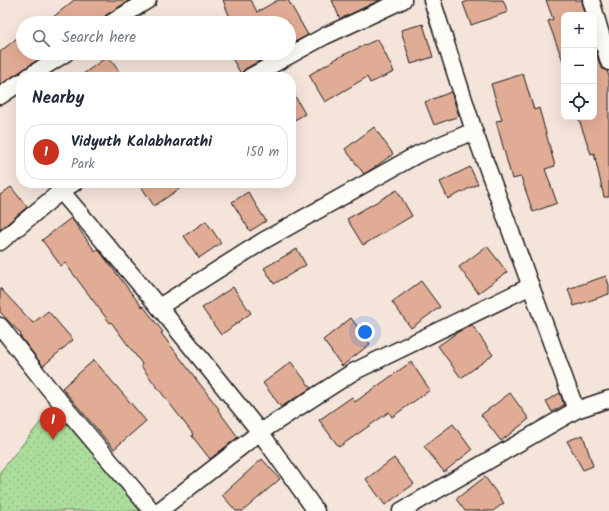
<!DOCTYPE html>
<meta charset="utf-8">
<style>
body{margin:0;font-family:Kalam,sans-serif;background:#f6f6f7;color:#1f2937}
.controls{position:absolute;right:12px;top:12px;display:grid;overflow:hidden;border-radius:8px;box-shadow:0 4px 16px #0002}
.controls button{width:36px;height:36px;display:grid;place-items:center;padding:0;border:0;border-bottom:1px solid #e0e1e3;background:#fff;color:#1f2937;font:20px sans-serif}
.you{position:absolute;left:365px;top:332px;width:14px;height:14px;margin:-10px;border:3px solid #fff;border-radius:50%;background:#1a73e8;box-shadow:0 0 0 6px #1a73e833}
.badge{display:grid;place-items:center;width:26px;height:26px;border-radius:50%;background:#c8321e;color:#fff;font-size:13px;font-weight:700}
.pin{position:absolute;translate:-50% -33px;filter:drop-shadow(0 1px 2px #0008)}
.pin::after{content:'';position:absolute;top:21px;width:14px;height:12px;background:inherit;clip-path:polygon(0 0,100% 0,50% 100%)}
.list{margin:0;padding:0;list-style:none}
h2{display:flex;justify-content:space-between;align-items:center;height:52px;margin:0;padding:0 16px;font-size:17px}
h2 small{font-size:13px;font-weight:400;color:#747a83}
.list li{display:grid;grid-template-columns:26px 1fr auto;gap:12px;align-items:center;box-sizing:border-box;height:56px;margin:0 8px 8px;padding:0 8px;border:1px solid #e0e1e3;border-radius:16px}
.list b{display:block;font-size:15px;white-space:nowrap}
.list p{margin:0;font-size:13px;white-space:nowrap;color:#747a83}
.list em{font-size:13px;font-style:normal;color:#747a83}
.icon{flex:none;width:22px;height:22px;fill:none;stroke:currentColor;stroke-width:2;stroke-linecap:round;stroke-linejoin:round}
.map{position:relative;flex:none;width:609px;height:511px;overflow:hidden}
.search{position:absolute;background:#fff;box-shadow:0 4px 16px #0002;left:16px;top:16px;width:280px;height:44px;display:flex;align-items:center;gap:10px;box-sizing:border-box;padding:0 14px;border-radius:22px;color:#747a83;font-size:15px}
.panel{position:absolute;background:#fff;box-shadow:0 4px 16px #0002;left:16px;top:72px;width:280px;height:116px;border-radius:16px}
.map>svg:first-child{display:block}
.green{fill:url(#green-dots);stroke:#647c5c}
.building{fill:#e1ac95;stroke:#1c1c1c}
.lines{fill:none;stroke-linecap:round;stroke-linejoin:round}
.street-casing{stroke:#1c1c1c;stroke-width:19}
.street{stroke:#fdfcf7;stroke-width:16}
</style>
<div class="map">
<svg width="609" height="511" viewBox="0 0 609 511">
<defs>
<pattern id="green-dots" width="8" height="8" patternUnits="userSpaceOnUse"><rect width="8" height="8" fill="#acdd9d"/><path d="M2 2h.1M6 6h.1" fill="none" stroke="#93bd87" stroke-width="1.8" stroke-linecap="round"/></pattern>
</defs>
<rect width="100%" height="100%" fill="#f5e4da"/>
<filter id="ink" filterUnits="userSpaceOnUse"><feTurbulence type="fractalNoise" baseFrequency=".025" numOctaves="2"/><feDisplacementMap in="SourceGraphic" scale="8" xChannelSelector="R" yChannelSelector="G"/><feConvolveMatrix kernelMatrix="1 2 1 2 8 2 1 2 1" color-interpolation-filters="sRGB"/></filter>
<g filter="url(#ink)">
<path class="green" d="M53,407L141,511H0V472Z"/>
<g class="building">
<path d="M74,0H130L106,15L103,18L102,23H46Z"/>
<path d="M223,0H251L257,12L278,0H288L308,35L289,45V23H232Z"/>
<path d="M332,0H380L340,19Z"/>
<path d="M471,0H503L508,12L471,25L463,3Z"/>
<path d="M546,0H582L585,15H564V61H563L548,21L553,19Z"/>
<path d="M423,24L433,57L411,64L401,30Z"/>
<path d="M23,33V53H48L0,85V52Z"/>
<path d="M378,39L394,72L370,83L367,77L325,102L309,75L339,57Z"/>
<path d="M594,44L600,65L603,69L607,71L609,76V197H604L594,153L591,154L578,117H594Z"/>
<path d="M229,53H274L245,69L241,74Z"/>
<path d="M108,56L123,77H79Z"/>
<path d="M523,74L534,110L539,108L555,166L545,169L557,203L533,212L521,177L512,179L496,121L502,120L491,84Z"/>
<path d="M291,89L305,114L291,122Z"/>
<path d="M451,92L459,116L434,125L425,102Z"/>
<path d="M374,127L393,154L375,167L364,174L345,149Z"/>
<path d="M470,167L478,184L448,199L440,182Z"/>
<path d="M139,183H188L154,206Z"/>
<path d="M11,187L27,207L0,230V195Z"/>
<path d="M397,190L412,216L363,245L347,219Z"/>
<path d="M248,192L266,221L250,231L232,202Z"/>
<path d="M71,218L95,251L98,249L142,307L143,306L163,332L161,333L219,409L218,410L238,437L210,459L192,436L193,434L141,366L142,364L111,322L110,323L65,263L61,266L42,240Z"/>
<path d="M206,221L221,243L199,258L184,236Z"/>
<path d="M487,246L507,272L478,293L459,267Z"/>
<path d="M297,249L306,265L274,284L264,268Z"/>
<path d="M606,276L609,285V294L574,306L568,289Z"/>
<path d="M421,281L440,307L411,328L392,302Z"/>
<path d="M233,287L251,313L221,335L202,308Z"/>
<path d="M0,288L33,323L48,311L73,340L43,366L20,336L21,334L0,312Z"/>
<path d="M351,318L370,344L342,366L323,340Z"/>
<path d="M472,325L493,355L461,378L438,346L458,332Z"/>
<path d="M94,360L146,421L114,449L62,388Z"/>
<path d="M291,362L311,388L281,407L263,383Z"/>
<path d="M411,362L430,390L392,417L389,412L339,447L319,420L352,397L355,402Z"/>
<path d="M510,393L529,419L501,441L481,415Z"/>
<path d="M560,393L564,405L552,412L546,401Z"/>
<path d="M453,424L472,450L444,472L424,446Z"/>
<path d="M583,435L593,466L583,470L567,441Z"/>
<path d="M394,458L414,484L385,505L366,479Z"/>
<path d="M262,459L280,479L243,511H236L222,495Z"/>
<path d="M485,477L504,503L493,511H465L456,499Z"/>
</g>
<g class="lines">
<defs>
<g id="street">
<path d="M432,0L474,131L576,410"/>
<path d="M591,0L609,62"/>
<path d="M111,23L148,0"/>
<path d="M28,77L66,53"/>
<path d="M250,77L325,36L403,0"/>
<path d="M0,96L21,82"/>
<path d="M61,191L159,307L260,432L316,511"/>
<path d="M0,242L61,191L74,183"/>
<path d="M159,307L263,241L418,154L474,131"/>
<path d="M0,326L47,386L152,511"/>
<path d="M159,511L260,432L353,372L531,286"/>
<path d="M401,511L576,410L609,399"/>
</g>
</defs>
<use href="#street" class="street-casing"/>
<use href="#street" class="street"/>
</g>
</g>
</svg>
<div class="controls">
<button>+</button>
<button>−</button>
<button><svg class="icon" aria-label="locate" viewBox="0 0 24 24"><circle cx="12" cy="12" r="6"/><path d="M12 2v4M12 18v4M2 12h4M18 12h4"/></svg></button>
</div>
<div class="you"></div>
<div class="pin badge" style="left:53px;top:440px">1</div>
<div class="search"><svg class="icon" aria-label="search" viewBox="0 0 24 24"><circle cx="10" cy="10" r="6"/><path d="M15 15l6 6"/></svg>Search here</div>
<section class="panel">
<h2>Nearby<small></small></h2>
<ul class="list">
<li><span class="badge">1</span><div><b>Vidyuth Kalabharathi</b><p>Park</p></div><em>150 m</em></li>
</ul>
</section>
</div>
